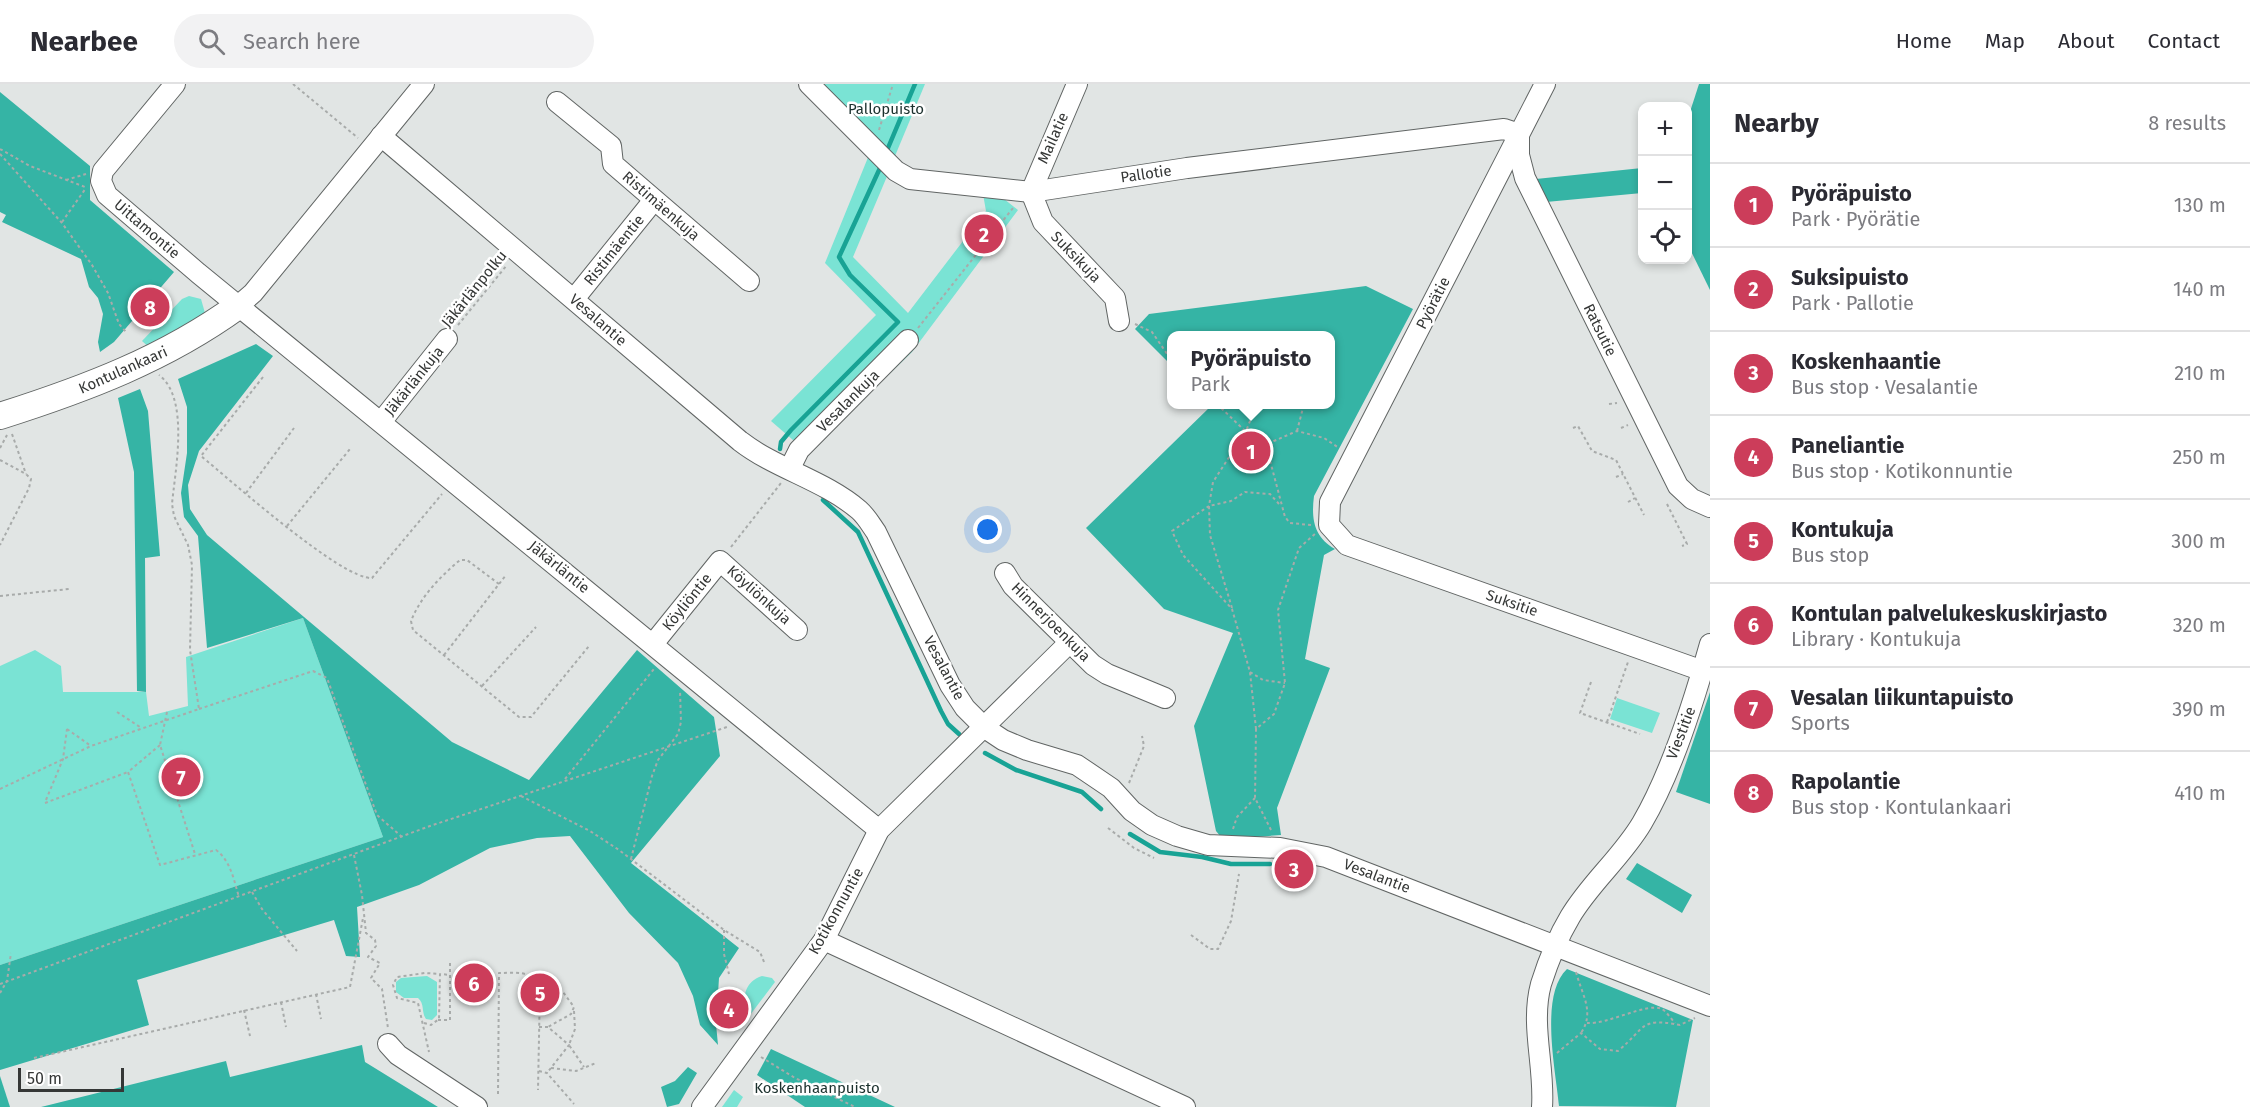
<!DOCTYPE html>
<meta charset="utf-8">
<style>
body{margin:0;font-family:"Fira Sans",sans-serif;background:#f2f2f3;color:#2b2b33}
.controls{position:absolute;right:18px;top:18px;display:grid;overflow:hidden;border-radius:12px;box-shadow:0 3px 9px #0003}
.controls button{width:54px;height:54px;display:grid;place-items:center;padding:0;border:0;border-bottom:2px solid #e1e1e2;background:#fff;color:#2b2b33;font:30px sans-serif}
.scale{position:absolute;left:18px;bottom:15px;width:106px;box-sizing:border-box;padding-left:6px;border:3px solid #353736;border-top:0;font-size:16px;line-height:21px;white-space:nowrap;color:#353736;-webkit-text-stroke:4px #fff;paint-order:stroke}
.you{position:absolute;left:988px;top:446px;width:21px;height:21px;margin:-15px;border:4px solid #fff;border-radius:50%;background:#1a73e8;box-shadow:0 0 0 9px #1a73e833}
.badge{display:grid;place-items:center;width:39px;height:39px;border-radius:50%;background:#cc3d5a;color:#fff;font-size:20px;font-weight:700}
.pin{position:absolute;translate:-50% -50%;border:3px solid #fff;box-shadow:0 2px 6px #0006}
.popup{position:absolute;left:1167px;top:247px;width:168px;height:78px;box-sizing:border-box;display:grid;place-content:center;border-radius:12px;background:#fff;filter:drop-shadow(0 2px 4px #0005);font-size:20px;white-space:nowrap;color:#7c7c81}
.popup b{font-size:22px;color:#2b2b33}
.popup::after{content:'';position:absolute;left:50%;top:100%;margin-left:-12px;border:12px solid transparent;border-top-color:#fff}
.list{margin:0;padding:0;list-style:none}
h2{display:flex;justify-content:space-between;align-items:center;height:78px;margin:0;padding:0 24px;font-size:26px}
h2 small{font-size:20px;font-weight:400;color:#7c7c81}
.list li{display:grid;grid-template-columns:39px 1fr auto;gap:18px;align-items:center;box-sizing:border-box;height:84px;padding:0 24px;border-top:2px solid #e1e1e2}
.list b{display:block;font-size:22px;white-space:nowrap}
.list p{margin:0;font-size:20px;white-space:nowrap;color:#7c7c81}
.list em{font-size:20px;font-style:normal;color:#7c7c81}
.icon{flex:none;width:33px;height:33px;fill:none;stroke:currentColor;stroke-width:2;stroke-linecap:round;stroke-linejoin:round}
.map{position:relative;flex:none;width:1710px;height:1023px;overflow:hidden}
header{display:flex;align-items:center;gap:36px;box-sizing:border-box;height:84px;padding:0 30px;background:#fff;border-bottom:2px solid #e1e1e2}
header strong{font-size:28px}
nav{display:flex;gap:33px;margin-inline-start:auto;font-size:21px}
.search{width:420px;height:54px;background:#f2f2f3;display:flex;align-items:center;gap:15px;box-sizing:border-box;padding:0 21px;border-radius:33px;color:#7c7c81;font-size:22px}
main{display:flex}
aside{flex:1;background:#fff}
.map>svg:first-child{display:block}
.green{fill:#7ae3d4}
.forest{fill:#35b4a5}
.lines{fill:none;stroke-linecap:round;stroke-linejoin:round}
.stream{stroke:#18a395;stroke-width:4.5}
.minor-casing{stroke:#616564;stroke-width:22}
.major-casing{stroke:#616564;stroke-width:28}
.path{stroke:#a8abaa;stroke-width:2;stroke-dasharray:3 3;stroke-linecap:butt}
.minor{stroke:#fff;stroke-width:20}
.major{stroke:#fff;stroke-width:26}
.labels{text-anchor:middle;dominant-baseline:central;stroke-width:5;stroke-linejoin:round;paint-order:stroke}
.park-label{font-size:15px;fill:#1b302d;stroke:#fff}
.street-label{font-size:15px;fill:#353736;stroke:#fff}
</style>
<header>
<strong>Nearbee</strong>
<div class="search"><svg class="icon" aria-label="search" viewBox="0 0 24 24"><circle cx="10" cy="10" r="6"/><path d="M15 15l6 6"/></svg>Search here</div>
<nav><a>Home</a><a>Map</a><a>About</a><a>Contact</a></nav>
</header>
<main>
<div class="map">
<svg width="1710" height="1023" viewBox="0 0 1710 1023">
<rect width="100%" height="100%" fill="#e1e5e4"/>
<g class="green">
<path d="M822,0H925L895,72Z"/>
<path d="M869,71L888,90L853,173L908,229L986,127L983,110L1004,115L1018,126L912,268L808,369L771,337L876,231L825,179Z"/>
<path d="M189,212L201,215L205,229L152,266L142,257L182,215Z"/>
<path d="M303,534L383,753L0,881V582L35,566L61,582L63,608H146L149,632L188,622L186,573Z"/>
<path d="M1617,614L1660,629L1652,649L1610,635Z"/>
<path d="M427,892L437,898V931L432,936L426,935C421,928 425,920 418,914H404L396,908V898L401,894Z"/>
<path d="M762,892L772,894L775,898L744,939C744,921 740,899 762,892Z"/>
<path d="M734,1006L743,1013L737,1023H722Z"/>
</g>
<g class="forest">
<path d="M1699,0H1710V206L1688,161V34Z"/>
<path d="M0,8L90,82V116L174,188L114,258L100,268L98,258L103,230L98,214L89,203L81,175L2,138L6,131L0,128Z"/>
<path d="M1642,84V109L1546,118L1536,95Z"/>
<path d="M1366,202L1413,225L1314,412C1311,435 1314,453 1335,465L1324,471L1305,575L1330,584L1277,724L1281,751L1242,754L1221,753L1216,747L1194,642L1233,549L1164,525L1086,444L1211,322L1210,321L1330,320V252H1172L1171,281L1135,245L1149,230Z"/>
<path d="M256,260L273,272L199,367L188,401L190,425L207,451L452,658L529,696L637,566L714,633L720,672L631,779L739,864L719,894L716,940L718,961L700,941L693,912L678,879L629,829L570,752L537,754L490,764L419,801L357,823L360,873L346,872L334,836L137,896L149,941L0,986V881L383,753L303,534L207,564L198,452L184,433L181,409L187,369V323L178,295Z"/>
<path d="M140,305L148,327L160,472L145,474L146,608L137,607L134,388L118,314Z"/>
<path d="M1710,608V720L1676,708Z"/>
<path d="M1637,779L1692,811L1682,829L1626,795Z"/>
<path d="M1567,885L1693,936L1676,1023L1559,1022C1556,987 1539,911 1567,885Z"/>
<path d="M362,961L365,978L438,1023H41L226,977L230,993Z"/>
<path d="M771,965L895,1023H805L757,991Z"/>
<path d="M688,983L697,989L679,1020L667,1023L661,1003L675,997Z"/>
<path d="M0,992L10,1023H0Z"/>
</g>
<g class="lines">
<g class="stream">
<path d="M888,64L915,0"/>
<path d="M780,365L781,358L791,346L898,238L850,191L839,173L880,84"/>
<path d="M823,416L858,448L941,627L948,640L959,650"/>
<path d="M985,669L1016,686L1082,708L1101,725"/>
<path d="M1130,750L1160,768L1202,773L1231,780H1270"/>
</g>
<defs>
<g id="minor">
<path d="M175,0L103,87L101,97L107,111L198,189L879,746"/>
<path d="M809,0L896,87L910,95L1031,108L1187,84L1504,45L1519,50"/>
<path d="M1077,0L1031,108L1043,138L1115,214L1119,237"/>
<path d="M1545,0L1330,418L1329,441L1347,461L1703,587"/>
<path d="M557,18L611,62L613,80L749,197"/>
<path d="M1519,50V71L1525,94L1678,402L1692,415L1710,423"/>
<path d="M381,52L740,357C776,385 824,396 859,426C866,432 871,441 876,448L950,601L965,624L985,644L1003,656L1027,666L1077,681L1111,704L1132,727L1152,741L1177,752L1208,761L1280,764L1326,773L1710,922"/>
<path d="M574,215L654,116"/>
<path d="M238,222L253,209L424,0"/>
<path d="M381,338L447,255"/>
<path d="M792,380L799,366L908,256"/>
<path d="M1005,489L1013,502L1093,581L1107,590L1165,614"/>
<path d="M653,560L720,477L797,546"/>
<path d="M824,856L1185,1023"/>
<path d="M388,960L398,971L477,1023"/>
<path d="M702,1023L824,856L879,746L1070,558"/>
<path d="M1542,1023C1545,982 1530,941 1541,900C1548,878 1558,853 1570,833C1590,799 1622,773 1642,739C1672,688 1694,617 1710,560"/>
</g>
<path id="major" d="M0,332C85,305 165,275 238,222"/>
</defs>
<use href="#minor" class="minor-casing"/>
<use href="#major" class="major-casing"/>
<g class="path">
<path d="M293,0L358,54"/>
<path d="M879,46L893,0"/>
<path d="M0,65L30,82L85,103"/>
<path d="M0,70L62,139L92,181L108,209L119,240L127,249"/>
<path d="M66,96L86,90"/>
<path d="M62,138L86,104"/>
<path d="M1135,240L1152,248L1172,277"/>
<path d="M458,241L507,181"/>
<path d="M918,244L1013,124"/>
<path d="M263,293L201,372C229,395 342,496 372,494L442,410"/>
<path d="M1217,320L1268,369"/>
<path d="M1609,320L1617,319"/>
<path d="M1573,344L1578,342L1592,367L1616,376L1644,431"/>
<path d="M1621,344L1628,341"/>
<path d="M1297,347L1304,320"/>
<path d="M12,350L26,390"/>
<path d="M0,364L7,351"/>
<path d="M0,376L26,390L31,395L29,404L0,461"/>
<path d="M1616,393L1623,390"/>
<path d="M246,409L294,344"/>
<path d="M1628,418L1635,414"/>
<path d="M1667,420L1687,460L1682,462"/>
<path d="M1311,441L1290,439L1285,433L1268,369L1274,357L1297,347L1324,354L1339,364"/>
<path d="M287,442L350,365"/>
<path d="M731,463L781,399"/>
<path d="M499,500L467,476H460C440,493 421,512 411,537L413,546L519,633H531L589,562"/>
<path d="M0,512L69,505"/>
<path d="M1232,524L1210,451L1209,422L1231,417L1245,408L1270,410L1279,420"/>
<path d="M444,571L506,491"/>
<path d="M1250,588L1263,596L1285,599"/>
<path d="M1591,598L1580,629L1640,650"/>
<path d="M482,602L536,543"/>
<path d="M199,625L313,587L327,594L377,731L402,753"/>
<path d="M117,628L140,643"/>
<path d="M167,628L160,661L195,770"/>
<path d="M1607,638L1628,578"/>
<path d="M67,645L91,662"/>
<path d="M1256,645L1250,588L1232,525L1183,471L1172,447L1209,422L1213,398L1246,347L1257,320"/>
<path d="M160,661L128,688L160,781L216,766C231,777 234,797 239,813"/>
<path d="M565,695L654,585"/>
<path d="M1129,699L1144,662L1142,652"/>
<path d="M0,705L91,662L199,625L190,566L192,481L188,461L174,432L172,420C175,387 190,314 159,291"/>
<path d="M521,712L590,747L619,766L724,846L760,868L764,878"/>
<path d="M46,716L63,675L67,645"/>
<path d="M45,719L128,688"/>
<path d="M1108,744L1134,764L1154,774"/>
<path d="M1233,745L1237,733L1255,714"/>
<path d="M1271,746L1255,714L1256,645L1274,630L1285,599L1278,526L1299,464L1315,450"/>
<path d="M354,771L362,811L366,849L375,856L376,862L368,873L380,879L371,894L382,905L388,944"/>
<path d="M631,775L652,692L658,676L678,650L681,638L680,606"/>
<path d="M252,808L262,825L297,867"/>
<path d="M724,846V870L729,890"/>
<path d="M1191,851L1210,865H1218L1231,837L1239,790"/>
<path d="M450,879V891"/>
<path d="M1576,888C1582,911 1595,928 1581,949"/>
<path d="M0,900L430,742L727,643"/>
<path d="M540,906L563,908L574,923L571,930L548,943"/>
<path d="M0,909L7,897L11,869"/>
<path d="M316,910L321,935"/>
<path d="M281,918L286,943"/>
<path d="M244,926L250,952"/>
<path d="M574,927L575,945L569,961L584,983"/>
<path d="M438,936H450V891L441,890"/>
<path d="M424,939L431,941L439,935L440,890L425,889L397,893L393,901L397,914L418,919L429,968"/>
<path d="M1587,939C1607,941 1647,918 1662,925C1666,927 1671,935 1675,939"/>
<path d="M539,943H548L569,961L547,989"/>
<path d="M1557,969L1581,949L1600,965L1618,967C1646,944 1639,933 1680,941L1695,934"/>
<path d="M761,973L795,994L855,1023"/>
<path d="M34,974L350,903L363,834"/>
<path d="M551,984L576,987L596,979"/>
<path d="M539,987L547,989L574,1020"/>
<path d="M498,1010L499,889C514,889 532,886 540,901L538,1006"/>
</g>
<use href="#minor" class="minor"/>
<use href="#major" class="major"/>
</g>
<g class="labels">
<g class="park-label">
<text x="886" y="25">Pallopuisto</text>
<text x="817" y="1004">Koskenhaanpuisto</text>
</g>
<g class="street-label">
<text transform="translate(1053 54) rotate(-66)">Mailatie</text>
<text transform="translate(1146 90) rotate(-8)">Pallotie</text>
<text transform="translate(661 122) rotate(41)">Ristimäenkuja</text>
<text transform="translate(147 145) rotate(41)">Uittamontie</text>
<text transform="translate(614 166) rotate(-51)">Ristimäentie</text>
<text transform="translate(1076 173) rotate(46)">Suksikuja</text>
<text transform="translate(474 205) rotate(-51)">Jäkärlänpolku</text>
<text transform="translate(1433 219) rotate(-63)">Pyörätie</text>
<text transform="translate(598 236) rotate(41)">Vesalantie</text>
<text transform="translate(1600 246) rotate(64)">Ratsutie</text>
<text transform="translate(123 286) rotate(-24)">Kontulankaari</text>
<text transform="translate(414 297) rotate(-51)">Jäkärlänkuja</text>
<text transform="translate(848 317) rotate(-45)">Vesalankuja</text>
<text transform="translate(559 483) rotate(39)">Jäkärläntie</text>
<text transform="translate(759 511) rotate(42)">Köyliönkuja</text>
<text transform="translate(687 518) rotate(-51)">Köyliöntie</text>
<text transform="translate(1512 519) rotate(19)">Suksitie</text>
<text transform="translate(1051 538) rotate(45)">Hinnerjoenkuja</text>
<text transform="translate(944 584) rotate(62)">Vesalantie</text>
<text transform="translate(1681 649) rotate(-69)">Viestitie</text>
<text transform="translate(1377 792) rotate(21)">Vesalantie</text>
<text transform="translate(836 827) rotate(-61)">Kotikonnuntie</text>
</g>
</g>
</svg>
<div class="controls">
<button>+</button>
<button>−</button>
<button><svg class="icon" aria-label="locate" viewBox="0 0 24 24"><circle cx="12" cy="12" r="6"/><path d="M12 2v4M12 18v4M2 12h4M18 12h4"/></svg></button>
</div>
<div class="scale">50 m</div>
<div class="you"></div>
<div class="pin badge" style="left:1251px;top:367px">1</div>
<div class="popup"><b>Pyöräpuisto</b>Park</div>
<div class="pin badge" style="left:984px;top:150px">2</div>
<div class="pin badge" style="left:1294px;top:785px">3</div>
<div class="pin badge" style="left:729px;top:925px">4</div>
<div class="pin badge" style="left:540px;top:909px">5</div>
<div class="pin badge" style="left:474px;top:899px">6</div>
<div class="pin badge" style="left:181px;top:693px">7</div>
<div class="pin badge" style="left:150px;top:223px">8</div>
</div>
<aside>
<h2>Nearby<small>8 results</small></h2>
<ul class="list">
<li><span class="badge">1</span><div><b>Pyöräpuisto</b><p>Park · Pyörätie</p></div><em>130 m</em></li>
<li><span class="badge">2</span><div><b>Suksipuisto</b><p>Park · Pallotie</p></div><em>140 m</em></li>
<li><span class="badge">3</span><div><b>Koskenhaantie</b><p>Bus stop · Vesalantie</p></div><em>210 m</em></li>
<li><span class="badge">4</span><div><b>Paneliantie</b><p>Bus stop · Kotikonnuntie</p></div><em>250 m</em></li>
<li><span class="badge">5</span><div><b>Kontukuja</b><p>Bus stop</p></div><em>300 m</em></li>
<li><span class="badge">6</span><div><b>Kontulan palvelukeskuskirjasto</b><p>Library · Kontukuja</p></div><em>320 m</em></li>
<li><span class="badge">7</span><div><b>Vesalan liikuntapuisto</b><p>Sports</p></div><em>390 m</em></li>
<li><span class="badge">8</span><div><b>Rapolantie</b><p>Bus stop · Kontulankaari</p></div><em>410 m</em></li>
</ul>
</aside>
</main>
